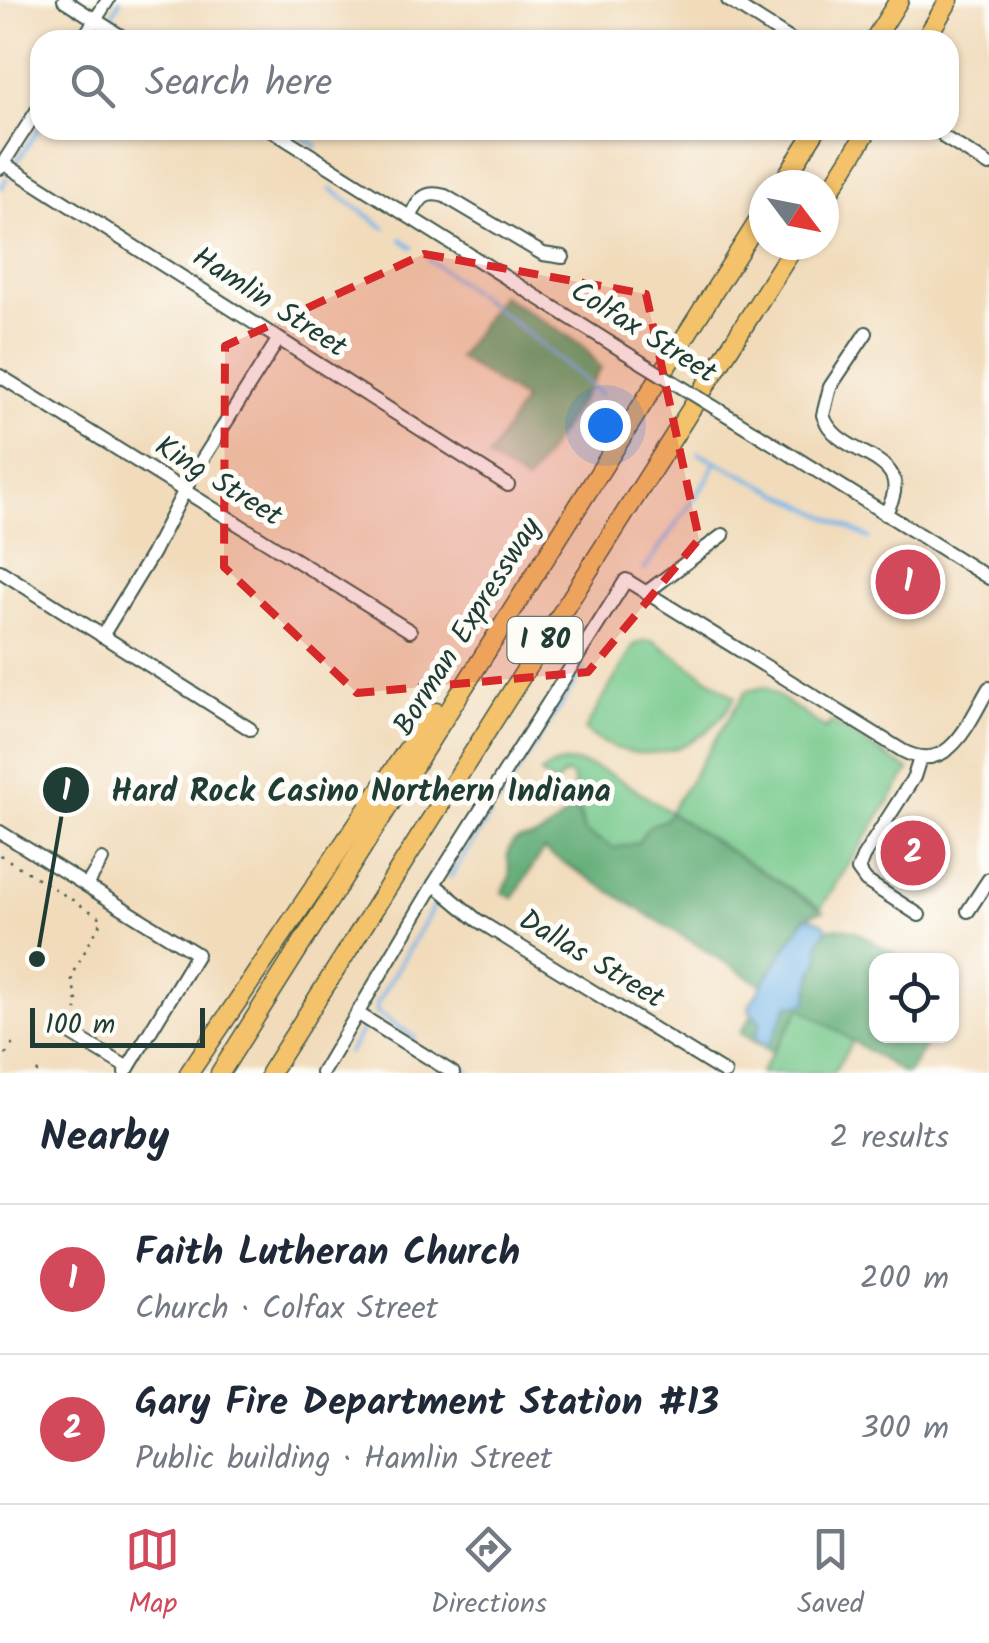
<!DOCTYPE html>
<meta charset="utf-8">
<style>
body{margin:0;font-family:Kalam,sans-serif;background:#f2f2f3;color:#1f2937}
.controls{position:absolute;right:30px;bottom:30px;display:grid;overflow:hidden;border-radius:20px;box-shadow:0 2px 8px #0004}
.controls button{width:90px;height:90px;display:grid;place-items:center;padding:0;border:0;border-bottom:2px solid #e0e1e3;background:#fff;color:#1f2937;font:50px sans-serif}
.compass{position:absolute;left:749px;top:170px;width:90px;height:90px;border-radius:50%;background:#fff;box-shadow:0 2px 8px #0004;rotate:122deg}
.scale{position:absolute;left:30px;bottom:25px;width:175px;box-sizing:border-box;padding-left:10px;border:5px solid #1f3d34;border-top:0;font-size:28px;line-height:35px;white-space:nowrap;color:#1f3d34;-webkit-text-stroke:8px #fdfcf7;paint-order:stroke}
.you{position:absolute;left:605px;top:425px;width:35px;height:35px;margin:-25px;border:8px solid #fff;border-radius:50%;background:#1a73e8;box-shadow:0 0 0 15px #1a73e833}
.badge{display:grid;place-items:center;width:65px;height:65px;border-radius:50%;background:#d1495b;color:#fff;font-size:32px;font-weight:700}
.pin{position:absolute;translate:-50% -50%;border:5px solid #fff;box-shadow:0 2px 10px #0006}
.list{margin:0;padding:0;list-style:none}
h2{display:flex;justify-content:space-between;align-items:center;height:130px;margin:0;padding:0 40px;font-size:42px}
h2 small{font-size:32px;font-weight:400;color:#747a83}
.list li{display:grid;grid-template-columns:65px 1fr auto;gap:30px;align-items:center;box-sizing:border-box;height:150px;padding:0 40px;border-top:2px solid #e0e1e3}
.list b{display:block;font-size:38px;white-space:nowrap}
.list p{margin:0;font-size:32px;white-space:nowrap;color:#747a83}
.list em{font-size:32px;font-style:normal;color:#747a83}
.icon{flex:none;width:55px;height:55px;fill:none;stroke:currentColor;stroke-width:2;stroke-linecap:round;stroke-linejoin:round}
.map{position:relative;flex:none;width:989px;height:1073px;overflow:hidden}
.search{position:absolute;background:#fff;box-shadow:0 2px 8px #0004;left:30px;right:30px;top:30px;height:110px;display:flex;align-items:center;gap:25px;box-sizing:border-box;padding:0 35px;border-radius:30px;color:#747a83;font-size:38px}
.sheet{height:430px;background:#fff}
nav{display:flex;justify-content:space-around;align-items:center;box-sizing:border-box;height:140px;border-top:2px solid #e0e1e3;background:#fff;font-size:28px;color:#747a83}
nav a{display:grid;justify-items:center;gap:5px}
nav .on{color:#d1495b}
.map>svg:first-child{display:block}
.green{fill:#75c88a;stroke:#4a825f;stroke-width:2.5}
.forest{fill:#60ac76;stroke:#407455;stroke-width:2.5}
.water{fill:#75b6e9;stroke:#4a7a8e;stroke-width:2.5}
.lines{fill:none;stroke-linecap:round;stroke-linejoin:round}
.stream{stroke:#75b6e9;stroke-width:4}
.minor-casing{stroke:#3e5548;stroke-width:16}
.highway-casing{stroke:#3e5548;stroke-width:21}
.path{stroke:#3e5548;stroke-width:2.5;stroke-dasharray:2.5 8;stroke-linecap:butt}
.minor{stroke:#fff;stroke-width:12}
.highway{stroke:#f4c26a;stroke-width:18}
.minor-bridge-casing{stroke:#3e5548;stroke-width:16;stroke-linecap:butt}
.minor-bridge{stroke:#fff;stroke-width:12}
.marked{fill:#d62828;fill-opacity:0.2;stroke:#d62828;stroke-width:8;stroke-dasharray:20 12;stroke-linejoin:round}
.labels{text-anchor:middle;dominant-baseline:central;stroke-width:10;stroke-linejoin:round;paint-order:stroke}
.shield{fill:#fdfcf7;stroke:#62766e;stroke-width:2.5}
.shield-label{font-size:28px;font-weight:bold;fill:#1f3d34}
.street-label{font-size:30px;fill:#1f3d34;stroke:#fdfcf7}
.leader{fill:none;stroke:#1f3d34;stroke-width:4}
.callout-dot{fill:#1f3d34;stroke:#fdfcf7;stroke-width:4}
.mark-label{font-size:30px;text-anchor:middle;font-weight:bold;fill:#fff}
.callout-label{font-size:32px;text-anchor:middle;font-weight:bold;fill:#1f3d34;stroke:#fdfcf7;stroke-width:10;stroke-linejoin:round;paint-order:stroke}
</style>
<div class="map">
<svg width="989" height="1073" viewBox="0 0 989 1073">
<rect width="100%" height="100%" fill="#fdfcf7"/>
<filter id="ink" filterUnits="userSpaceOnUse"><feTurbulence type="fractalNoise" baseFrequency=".01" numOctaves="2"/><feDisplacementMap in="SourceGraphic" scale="20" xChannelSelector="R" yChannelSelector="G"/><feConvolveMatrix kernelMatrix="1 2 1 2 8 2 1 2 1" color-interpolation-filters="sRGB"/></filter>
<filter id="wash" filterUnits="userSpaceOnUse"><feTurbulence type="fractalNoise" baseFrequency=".0048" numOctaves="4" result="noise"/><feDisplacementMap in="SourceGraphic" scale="40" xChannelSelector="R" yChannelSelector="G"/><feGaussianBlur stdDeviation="2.25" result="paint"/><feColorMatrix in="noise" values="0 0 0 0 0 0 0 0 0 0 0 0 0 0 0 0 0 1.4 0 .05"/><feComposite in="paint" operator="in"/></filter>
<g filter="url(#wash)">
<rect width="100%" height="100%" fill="#f1dbbb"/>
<g class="green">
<path d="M644,641H654L735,697C705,753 635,773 585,730L634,645Z"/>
<path d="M765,687L826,729L831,722L909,770L821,908L670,813L665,820L649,826L638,843L614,848L584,831C581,812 575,797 573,778L565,773L555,784L541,774C576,739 636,792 670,812L746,691Z"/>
<path d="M801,1007L853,1041L833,1073H760Z"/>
</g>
<g class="forest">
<path d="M501,295L582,345L601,368L527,483L488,458L524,400L458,358Z"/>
<path d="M570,809L577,811L584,832L614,848L638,843L649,826L665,820L670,813L823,911L806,916L762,985L543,850L513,898L502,892C519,870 502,862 510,847C515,838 523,840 532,838C547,834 560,821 570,809Z"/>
<path d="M838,927L855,931L904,960L876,961V1036H932L908,1073H903L801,1008L772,1053L740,1033L753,1014L761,1022L758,1034L769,1045L788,1005L810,991C811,974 822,958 819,942L827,929Z"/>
</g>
<path class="water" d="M807,916L824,923L827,929L819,942V962L813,970L807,1004L788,1005L769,1045L754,1040L761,1022L749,1010L750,1004Z"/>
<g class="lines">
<g class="stream">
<path d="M120,0L111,17L147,40"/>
<path d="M95,40H96"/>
<path d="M302,137L317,146"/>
<path d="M18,160L40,126"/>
<path d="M1,188L7,178"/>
<path d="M331,189L385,228"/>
<path d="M401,239L412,247"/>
<path d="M428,259L512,321L601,394"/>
<path d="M699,453L869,538"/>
<path d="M644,570L708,479L715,462"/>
<path d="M497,804L584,669"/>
<path d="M450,877L490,816"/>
<path d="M415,1038L377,1012L376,1005L435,904"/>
<path d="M348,1053L362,1031"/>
<path d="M445,1057L469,1072"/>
</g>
</g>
</g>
<g filter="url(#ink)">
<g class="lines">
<defs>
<g id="minor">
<path d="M64,0L127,40"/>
<path d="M728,0L791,40"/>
<path d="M82,40L108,0"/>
<path d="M271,130L623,351"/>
<path d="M945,138L989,165"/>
<path d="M3,163L508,485"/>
<path d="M0,168L40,106"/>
<path d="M410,217C420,199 424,190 445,196L543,254L563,257"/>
<path d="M866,333L830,387L823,415C837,461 923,451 885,514"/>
<path d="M0,376L410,631"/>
<path d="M735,420L989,578"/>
<path d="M0,571L250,729"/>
<path d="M647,592L723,535"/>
<path d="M102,636L152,554L192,476L278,340"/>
<path d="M0,832L197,954L125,1073"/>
<path d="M434,884L477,920L725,1073"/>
<path d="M87,885L102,860"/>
<path d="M968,911L989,879"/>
<path d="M919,915L866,881L858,870L863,857L914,777L920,758"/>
<path d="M357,1013L453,1073"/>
<path d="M72,1034L128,1068"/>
<path d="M322,1073L434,884L626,580L903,751C950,776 969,721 989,688"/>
</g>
<g id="highway">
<path d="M874,40L899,0"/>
<path d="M925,40L949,0"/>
<path d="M781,185L816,130"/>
<path d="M824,200L868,130"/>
<path d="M189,1073L415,738L436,712"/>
<path d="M220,1073L764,212"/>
<path d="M270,1073L795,245"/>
</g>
</defs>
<use href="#minor" class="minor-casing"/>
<use href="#highway" class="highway-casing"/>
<g class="path">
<path d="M0,855L103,919L71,976L78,1005L76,1010"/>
<path d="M0,1064L15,1040"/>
<path d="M37,1073L41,1066"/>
</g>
<use href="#minor" class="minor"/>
<use href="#highway" class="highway"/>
<defs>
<path id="minor-bridge" d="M623,351L735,420"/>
</defs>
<use href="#minor-bridge" class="minor-bridge-casing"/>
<use href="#minor-bridge" class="minor-bridge"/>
</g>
</g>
<path class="marked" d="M424,254L646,294L699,539L588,672L357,693L224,567L225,346Z"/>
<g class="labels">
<rect class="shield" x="507.5" y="617" width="75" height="46" rx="8"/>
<g class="shield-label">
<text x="545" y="640">I 80</text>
</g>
<g class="street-label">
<text transform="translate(269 303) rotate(33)">Hamlin Street</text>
<text transform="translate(643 333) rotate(32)">Colfax Street</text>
<text transform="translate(218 482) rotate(32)">King Street</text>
<text transform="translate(468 627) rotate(-58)">Borman Expressway</text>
<text transform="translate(591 960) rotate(31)">Dallas Street</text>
</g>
</g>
<path class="leader" d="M37 959L66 790"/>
<g class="callout-dot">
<circle cx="37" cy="959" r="10"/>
<circle cx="66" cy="790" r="25"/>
</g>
<g class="mark-label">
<text x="66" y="800">1</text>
</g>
<g class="callout-label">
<text x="361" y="801">Hard Rock Casino Northern Indiana</text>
</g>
</svg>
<div class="controls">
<button><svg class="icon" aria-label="locate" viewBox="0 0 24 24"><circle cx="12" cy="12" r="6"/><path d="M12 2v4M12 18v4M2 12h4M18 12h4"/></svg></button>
</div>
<svg class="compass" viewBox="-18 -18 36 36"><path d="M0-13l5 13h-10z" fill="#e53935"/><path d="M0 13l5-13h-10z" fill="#747a83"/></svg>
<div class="scale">100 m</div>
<div class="you"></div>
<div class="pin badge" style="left:908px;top:582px">1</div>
<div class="pin badge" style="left:913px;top:853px">2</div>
<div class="search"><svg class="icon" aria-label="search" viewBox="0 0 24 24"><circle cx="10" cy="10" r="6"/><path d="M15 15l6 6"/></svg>Search here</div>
</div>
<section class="sheet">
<h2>Nearby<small>2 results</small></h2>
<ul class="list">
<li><span class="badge">1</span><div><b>Faith Lutheran Church</b><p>Church · Colfax Street</p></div><em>200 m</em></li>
<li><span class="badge">2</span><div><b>Gary Fire Department Station #13</b><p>Public building · Hamlin Street</p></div><em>300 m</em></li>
</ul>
</section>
<nav>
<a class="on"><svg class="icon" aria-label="map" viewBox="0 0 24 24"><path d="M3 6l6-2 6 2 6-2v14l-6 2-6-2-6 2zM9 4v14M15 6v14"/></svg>Map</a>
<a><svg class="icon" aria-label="directions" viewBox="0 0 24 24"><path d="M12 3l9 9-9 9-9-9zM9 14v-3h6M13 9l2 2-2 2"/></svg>Directions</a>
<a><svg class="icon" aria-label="saved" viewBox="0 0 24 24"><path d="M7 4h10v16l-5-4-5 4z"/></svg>Saved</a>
</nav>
